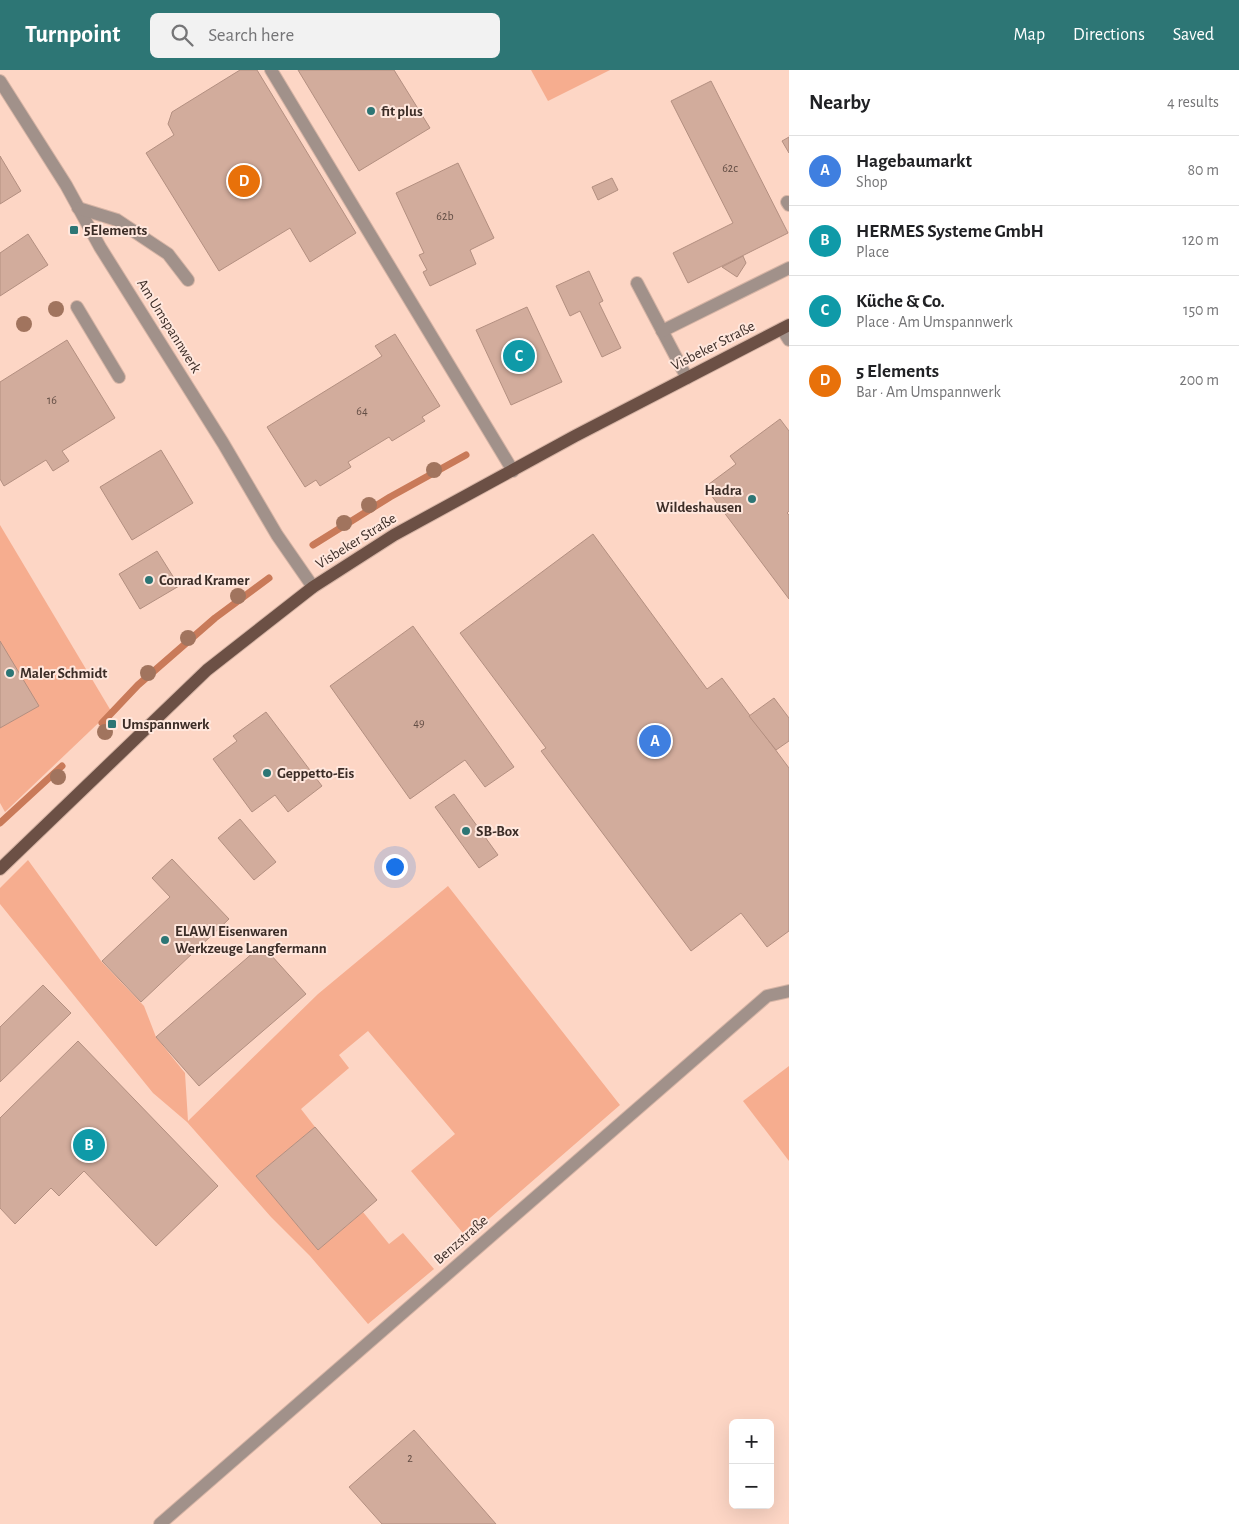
<!DOCTYPE html>
<meta charset="utf-8">
<style>
body{margin:0;font-family:"Alegreya Sans",sans-serif;background:#f2f2f2;color:#202124}
.controls{position:absolute;right:15px;bottom:15px;display:grid;overflow:hidden;border-radius:8px;box-shadow:0 5px 20px #0002}
.controls button{width:45px;height:45px;display:grid;place-items:center;padding:0;border:0;border-bottom:1px solid #e0e0e0;background:#fff;color:#202124;font:25px sans-serif}
.you{position:absolute;left:394px;top:796px;width:18px;height:18px;margin:-12px;border:4px solid #fff;border-radius:50%;background:#1a73e8;box-shadow:0 0 0 8px #1a73e833}
.badge{display:grid;place-items:center;width:32px;height:32px;border-radius:50%;background:#2d7675;color:#fff;font-size:16px;font-weight:700}
.pin{position:absolute;translate:-50% -50%;border:2px solid #fff;box-shadow:0 1px 5px #0006}
.list{margin:0;padding:0;list-style:none}
h2{display:flex;justify-content:space-between;align-items:center;height:65px;margin:0;padding:0 20px;font-size:21px}
h2 small{font-size:16px;font-weight:400;color:#757577}
.list li{display:grid;grid-template-columns:32px 1fr auto;gap:15px;align-items:center;box-sizing:border-box;height:70px;padding:0 20px;border-top:1px solid #e0e0e0}
.list b{display:block;font-size:19px;white-space:nowrap}
.list p{margin:0;font-size:16px;white-space:nowrap;color:#757577}
.list em{font-size:16px;font-style:normal;color:#757577}
.icon{flex:none;width:28px;height:28px;fill:none;stroke:currentColor;stroke-width:2;stroke-linecap:round;stroke-linejoin:round}
.map{position:relative;flex:none;width:789px;height:1454px;overflow:hidden}
header{display:flex;align-items:center;gap:30px;box-sizing:border-box;height:70px;padding:0 25px;background:#2d7675;color:#fff}
header strong{font-size:24px}
nav{display:flex;gap:28px;margin-inline-start:auto;font-size:18px}
.search{width:350px;height:45px;background:#f2f2f2;display:flex;align-items:center;gap:12px;box-sizing:border-box;padding:0 18px;border-radius:8px;color:#757577;font-size:19px}
main{display:flex}
aside{flex:1;background:#fff}
.map>svg:first-child{display:block}
.green{fill:#f6ad8f}
.lines{fill:none;stroke-linecap:round;stroke-linejoin:round}
.stream{stroke:#c97a59;stroke-width:7}
.building{fill:#d2ac9c;stroke:#b38f80}
.minor-casing{stroke:#d6b4a5;stroke-width:14}
.major-casing{stroke:#d6b4a5;stroke-width:14}
.minor{stroke:#a1918a;stroke-width:12}
.major{stroke:#6c5045;stroke-width:12}
.tree{fill:#a1745e}
.poi-dot{fill:#2d7675;stroke:#ffe7dd;stroke-width:2}
.labels{text-anchor:middle;dominant-baseline:central;stroke-width:4;stroke-linejoin:round;paint-order:stroke}
.number-label{font-size:12px;fill:#624d44}
.poi-label{font-size:15px;font-weight:bold;fill:#3c2d27;stroke:#ffe7dd;text-anchor:start}
.street-label{font-size:15px;fill:#3c2d27;stroke:#ffe7dd}
</style>
<header>
<strong>Turnpoint</strong>
<div class="search"><svg class="icon" aria-label="search" viewBox="0 0 24 24"><circle cx="10" cy="10" r="6"/><path d="M15 15l6 6"/></svg>Search here</div>
<nav><a>Map</a><a>Directions</a><a>Saved</a></nav>
</header>
<main>
<div class="map">
<svg width="789" height="1454" viewBox="0 0 789 1454">
<rect width="100%" height="100%" fill="#fdd6c5"/>
<g class="green">
<path d="M531,0H610L548,31Z"/>
<path d="M0,455L111,641L5,742L0,733Z"/>
<path d="M28,790L101,891L144,936L156,967L185,1003L188,1051L318,924L448,816L620,1035L467,1168L411,1101L455,1064L368,961L339,985L349,998L301,1039L315,1057L256,1106L318,1180L363,1142L389,1174L403,1163L434,1199L368,1254L310,1186L271,1147L187,1052L153,1023L0,834V818Z"/>
<path d="M789,996V1091L743,1031Z"/>
</g>
<g class="lines">
<g class="stream">
<path d="M313,475L390,427L466,385"/>
<path d="M102,653L138,615L215,548L269,508"/>
<path d="M0,753L62,696"/>
</g>
</g>
<g class="building">
<path d="M240,0H257L356,163L310,192L290,158L219,201L146,83L174,65L168,54L172,42Z"/>
<path d="M298,0H394L430,58L359,101Z"/>
<path d="M711,11L788,163L688,213L673,183L733,153L671,31Z"/>
<path d="M789,67V83L782,71Z"/>
<path d="M0,86L21,121L0,134Z"/>
<path d="M458,93L494,168L470,180L476,194L430,216L423,202L427,200L419,185L424,183L396,123Z"/>
<path d="M612,108L618,120L598,130L592,117Z"/>
<path d="M28,164L48,195L0,226V183Z"/>
<path d="M743,186L746,193L737,207L722,197Z"/>
<path d="M589,201L603,231L599,233L621,278L602,287L580,241L570,246L556,216Z"/>
<path d="M527,237L562,312L511,335L476,260Z"/>
<path d="M395,264L440,336L422,347L425,351L392,371L389,367L348,392L351,397L320,416L316,410L305,417L267,357L382,286L375,276Z"/>
<path d="M67,270L115,348L62,381L69,391L53,401L46,390L4,416L0,409V312Z"/>
<path d="M780,349L789,361V441L787,443L789,445V529L705,417L736,394L730,386Z"/>
<path d="M161,380L193,433L132,470L100,417Z"/>
<path d="M593,464L707,619L722,608L789,698V861L767,877L741,843L691,881L541,681L546,678L460,563Z"/>
<path d="M157,481L179,516L140,539L119,504Z"/>
<path d="M413,556L514,697L485,717L465,690L410,729L330,616Z"/>
<path d="M0,571L39,636L0,658Z"/>
<path d="M774,628L789,648V671L776,680L749,646Z"/>
<path d="M266,642L322,716L288,742L275,725L252,742L213,689L237,671L233,666Z"/>
<path d="M454,724L498,785L479,798L435,737Z"/>
<path d="M240,749L276,792L254,810L218,768Z"/>
<path d="M172,789L229,849L141,932L102,891L170,827L152,808Z"/>
<path d="M262,875L306,924L199,1016L156,967Z"/>
<path d="M43,915L71,943L0,1012V957Z"/>
<path d="M78,971L218,1116L156,1176L84,1101L59,1126L51,1118L15,1154L0,1138V1048Z"/>
<path d="M315,1057L377,1130L318,1180L256,1106Z"/>
<path d="M414,1360L496,1454H382L349,1417Z"/>
</g>
<g class="lines">
<defs>
<g id="minor">
<path d="M271,0L513,401"/>
<path d="M0,11L66,115L100,177L223,373L277,465L313,517"/>
<path d="M787,132L789,135"/>
<path d="M78,138L117,150L168,184L188,210"/>
<path d="M637,213L687,308"/>
<path d="M77,237L119,307"/>
<path d="M782,259L789,270"/>
<path d="M662,261L789,198"/>
<path d="M160,1454L767,926L789,921"/>
</g>
<path id="major" d="M0,799L207,600L313,517L394,465L575,366L789,255"/>
</defs>
<use href="#minor" class="minor-casing"/>
<use href="#major" class="major-casing"/>
<use href="#minor" class="minor"/>
<use href="#major" class="major"/>
</g>
<g class="tree">
<circle cx="56" cy="239" r="8"/>
<circle cx="24" cy="254" r="8"/>
<circle cx="434" cy="400" r="8"/>
<circle cx="369" cy="435" r="8"/>
<circle cx="344" cy="453" r="8"/>
<circle cx="238" cy="526" r="8"/>
<circle cx="188" cy="568" r="8"/>
<circle cx="148" cy="603" r="8"/>
<circle cx="105" cy="662" r="8"/>
<circle cx="58" cy="707" r="8"/>
</g>
<g class="poi-dot">
<circle cx="371" cy="41" r="5"/>
<rect x="69" y="155" width="10" height="10" rx="2.5"/>
<circle cx="752" cy="429" r="5"/>
<circle cx="149" cy="510" r="5"/>
<circle cx="10" cy="603" r="5"/>
<rect x="107" y="649" width="10" height="10" rx="2.5"/>
<circle cx="267" cy="703" r="5"/>
<circle cx="466" cy="761" r="5"/>
<circle cx="165" cy="870" r="5"/>
</g>
<g class="labels">
<g class="number-label">
<text x="730" y="98">62c</text>
<text x="445" y="146">62b</text>
<text x="52" y="330">16</text>
<text x="362" y="341">64</text>
<text x="419" y="653">49</text>
<text x="410" y="1388">2</text>
</g>
<g class="poi-label">
<text x="381" y="41">fit plus</text>
<text x="84" y="160">5Elements</text>
<text x="742" y="420" text-anchor="end">Hadra<tspan x="742" dy="17">Wildeshausen</tspan></text>
<text x="159" y="510">Conrad Kramer</text>
<text x="20" y="603">Maler Schmidt</text>
<text x="122" y="654">Umspannwerk</text>
<text x="277" y="703">Geppetto-Eis</text>
<text x="476" y="761">SB-Box</text>
<text x="175" y="861">ELAWI Eisenwaren<tspan x="175" dy="17">Werkzeuge Langfermann</tspan></text>
</g>
<g class="street-label">
<text transform="translate(169 256) rotate(58)">Am Umspannwerk</text>
<text transform="translate(713 276) rotate(-27)">Visbeker Straße</text>
<text transform="translate(356 471) rotate(-32)">Visbeker Straße</text>
<text transform="translate(461 1170) rotate(-41)">Benzstraße</text>
</g>
</g>
</svg>
<div class="controls">
<button>+</button>
<button>−</button>
</div>
<div class="you"></div>
<div class="pin badge" style="left:655px;top:671px;background:#3f7fe0">A</div>
<div class="pin badge" style="left:89px;top:1075px;background:#0f9aa8">B</div>
<div class="pin badge" style="left:519px;top:286px;background:#0f9aa8">C</div>
<div class="pin badge" style="left:244px;top:111px;background:#e8710a">D</div>
</div>
<aside>
<h2>Nearby<small>4 results</small></h2>
<ul class="list">
<li><span class="badge" style="background:#3f7fe0">A</span><div><b>Hagebaumarkt</b><p>Shop</p></div><em>80 m</em></li>
<li><span class="badge" style="background:#0f9aa8">B</span><div><b>HERMES Systeme GmbH</b><p>Place</p></div><em>120 m</em></li>
<li><span class="badge" style="background:#0f9aa8">C</span><div><b>Küche &amp; Co.</b><p>Place · Am Umspannwerk</p></div><em>150 m</em></li>
<li><span class="badge" style="background:#e8710a">D</span><div><b>5 Elements</b><p>Bar · Am Umspannwerk</p></div><em>200 m</em></li>
</ul>
</aside>
</main>
